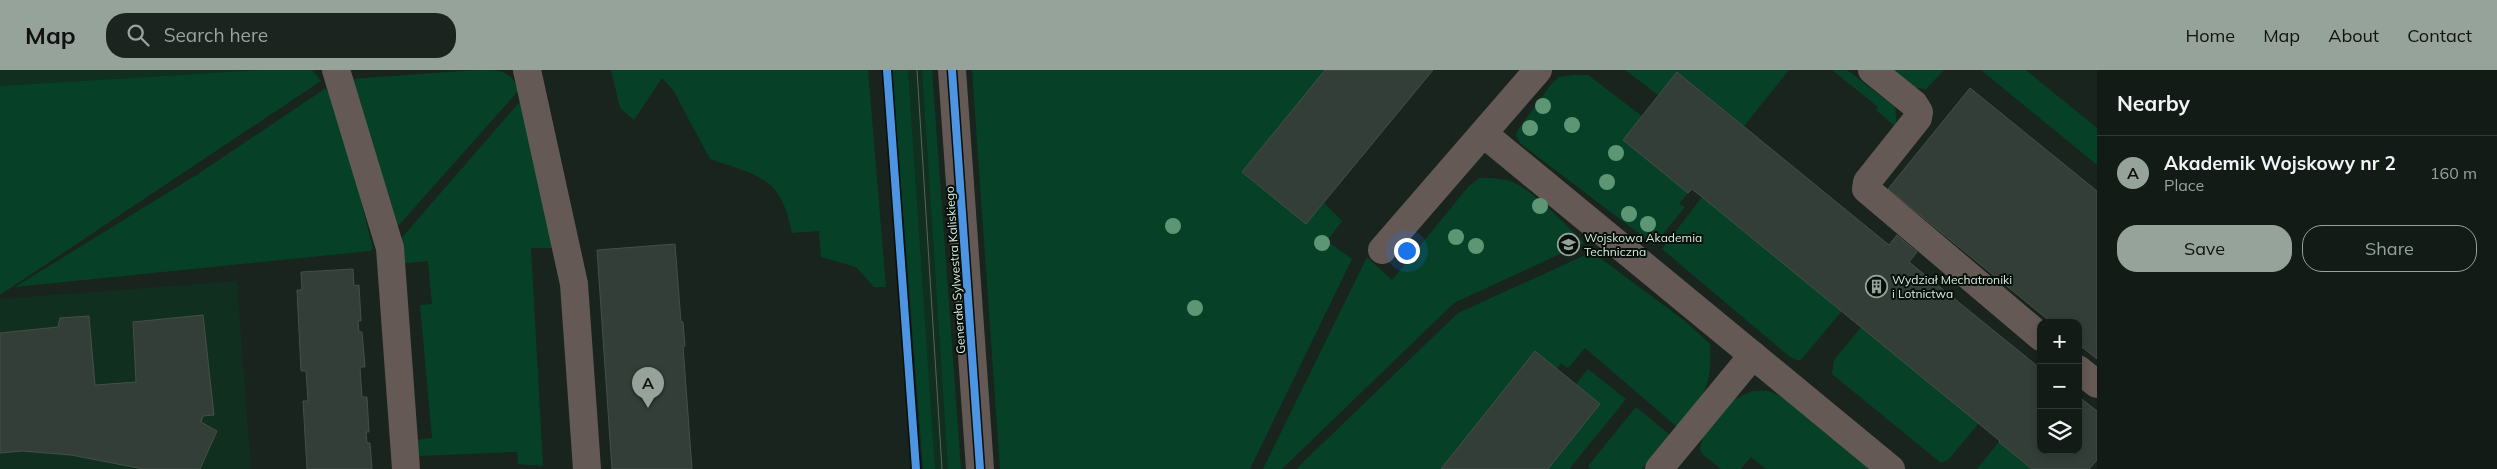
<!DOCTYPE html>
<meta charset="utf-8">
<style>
body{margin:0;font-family:Mulish,sans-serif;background:#1b241f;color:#f1f3f6}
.controls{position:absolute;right:15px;bottom:15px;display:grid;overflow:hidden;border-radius:10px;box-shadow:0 2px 8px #0003}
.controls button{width:45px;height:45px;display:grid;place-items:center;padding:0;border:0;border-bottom:1px solid #313935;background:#121b16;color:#f1f3f6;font:25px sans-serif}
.you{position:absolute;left:1406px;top:180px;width:18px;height:18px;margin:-12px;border:4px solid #fff;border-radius:50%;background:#1a73e8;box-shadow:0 0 0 8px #1a73e833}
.badge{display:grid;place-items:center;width:32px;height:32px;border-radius:50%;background:#96a39a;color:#111;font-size:16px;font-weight:700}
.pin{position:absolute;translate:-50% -41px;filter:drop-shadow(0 1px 2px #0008)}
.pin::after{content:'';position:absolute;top:26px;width:18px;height:15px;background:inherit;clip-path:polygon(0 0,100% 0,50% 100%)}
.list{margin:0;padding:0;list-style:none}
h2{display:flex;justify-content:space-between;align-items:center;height:65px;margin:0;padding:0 20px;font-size:21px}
h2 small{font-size:16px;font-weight:400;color:#9ca1a1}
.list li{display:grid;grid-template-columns:32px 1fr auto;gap:15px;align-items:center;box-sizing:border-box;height:75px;padding:0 20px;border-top:1px solid #313935}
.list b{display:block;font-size:19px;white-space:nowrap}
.list p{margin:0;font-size:16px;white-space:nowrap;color:#9ca1a1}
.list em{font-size:16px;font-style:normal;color:#9ca1a1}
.actions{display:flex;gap:10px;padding:15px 20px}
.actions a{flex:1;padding:11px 0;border:1px solid #96a39a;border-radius:20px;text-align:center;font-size:18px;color:#96a39a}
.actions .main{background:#96a39a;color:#111}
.icon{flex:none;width:28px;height:28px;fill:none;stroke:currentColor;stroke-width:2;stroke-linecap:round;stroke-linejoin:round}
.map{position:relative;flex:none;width:2097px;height:399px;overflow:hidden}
header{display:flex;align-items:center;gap:30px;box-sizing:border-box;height:70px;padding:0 25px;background:#96a39a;color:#111}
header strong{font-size:24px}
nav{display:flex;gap:28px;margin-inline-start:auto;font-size:18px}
.search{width:350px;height:45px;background:#1b241f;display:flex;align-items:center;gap:12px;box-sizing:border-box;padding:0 18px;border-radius:20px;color:#9ca1a1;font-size:19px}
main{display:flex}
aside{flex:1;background:#121b16}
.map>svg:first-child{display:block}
.built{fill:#112f1f}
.green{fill:#064127}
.building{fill:#343e38;stroke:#454f49}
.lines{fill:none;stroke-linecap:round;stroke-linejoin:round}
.minor{stroke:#655955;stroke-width:28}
.tram{stroke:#63605c;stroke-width:1}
.cycleway-casing{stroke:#06100a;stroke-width:11}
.cycleway{stroke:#4d94e3;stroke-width:8}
.tree{fill:#5d9674}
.labels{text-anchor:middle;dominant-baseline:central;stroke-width:4;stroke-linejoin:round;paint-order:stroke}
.poi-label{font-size:12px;fill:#dae8de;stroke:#06100a;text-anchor:start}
.street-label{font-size:12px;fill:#dae8de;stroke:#06100a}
</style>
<header>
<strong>Map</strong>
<div class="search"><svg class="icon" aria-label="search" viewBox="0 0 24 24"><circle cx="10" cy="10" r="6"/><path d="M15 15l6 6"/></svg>Search here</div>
<nav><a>Home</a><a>Map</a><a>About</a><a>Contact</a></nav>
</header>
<main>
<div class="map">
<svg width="2097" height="399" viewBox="0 0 2097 399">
<rect width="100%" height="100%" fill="#18241d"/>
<g class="built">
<path d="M0,0H259L0,16Z"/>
<path d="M908,0H922L948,399H935Z"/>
<path d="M237,211L251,399H0V229Z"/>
</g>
<g class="green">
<path d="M259,0H312L321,11L0,225V16Z"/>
<path d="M476,0C500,0 510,0 519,20L391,164L350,9Z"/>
<path d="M611,0H868L886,217H874L856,197L821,187L819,161L792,163C789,149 784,129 774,119C759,102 731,97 710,89L673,20L662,8L634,50L620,38Z"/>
<path d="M892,0H908L935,399H923Z"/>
<path d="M922,0H932L961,399H948Z"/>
<path d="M972,0H1325L1242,102L1306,154L1324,133L1342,151L1327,171L1352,189L1250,399H1000Z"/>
<path d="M1625,0H1789L1744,56L1678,2L1658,25Z"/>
<path d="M1832,0H1847L1895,37L1897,58L1876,40L1878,37Z"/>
<path d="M1890,0H1944L1926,19L1911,17Z"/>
<path d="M1981,0H2026L2097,58V95Z"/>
<path d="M1573,5H1588L1642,46L1623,70L1688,123L1679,134L1685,137L1654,175L1521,74L1516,66L1517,61L1552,13L1559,7Z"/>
<path d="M326,18C349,66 359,126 373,178L370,181L15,217L198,104Z"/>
<path d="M524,27L553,178H531L543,396L518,394L517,382L416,386L415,370L432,368L420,235L432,234L428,191L397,194L398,172Z"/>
<path d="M1479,108C1490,108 1500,108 1510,111C1531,118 1568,157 1584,173L1454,233L1282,399H1263L1367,187L1392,210L1468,117Z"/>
<path d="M1702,127L1842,241L1800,291L1790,287L1662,179Z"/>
<path d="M1592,182L1685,251L1710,274C1712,316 1706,326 1677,357L1585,278L1568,298L1561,293L1557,299L1535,281L1441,399H1296L1458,243Z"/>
<path d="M1861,257L1979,353L1949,389L1941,393L1832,304L1834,290Z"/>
<path d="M1588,299L1626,329L1570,398L1571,399H1548L1600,334L1576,314Z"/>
<path d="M1752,321H1768L1785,328L1875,399H1766L1751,387L1741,399H1721L1702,384L1700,379L1703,366L1725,337L1737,328Z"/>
<path d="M1636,337L1670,365L1642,399H1591L1588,396Z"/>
<path d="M1999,372L2032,399H1977Z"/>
</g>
<g class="building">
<path d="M1325,0H1433L1306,154L1242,102Z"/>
<path d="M1677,2L1889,175L1897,165L1917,182L1909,192L2041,299V380H2078V326L2097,341V390L2089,399H2032L1999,372L2000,371L1702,127L1692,119L1688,123L1623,70Z"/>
<path d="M1970,18L2097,121V289L2078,274V253H2052L1888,119Z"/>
<path d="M675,174L681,252H683L685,276H683L692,399H612L597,180Z"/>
<path d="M353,199L354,216L359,215L361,251H358L359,262H362L365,297H360L362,327H367L369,362H366L367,373H370L372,399H307L303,331H308L306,301H301L297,220H302L301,202Z"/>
<path d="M203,245L214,345L203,346L201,352L217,361L200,399H143L71,385L22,381L0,383V263L58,257L60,248L89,246L95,315L136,312L133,252Z"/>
<path d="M1535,281L1600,334L1548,399H1441Z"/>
</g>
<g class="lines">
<g class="minor">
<path d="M336,0L390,178L406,399"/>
<path d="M527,0L574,214L587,399"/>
<path d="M952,0L980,399"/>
<path d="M1872,0L1914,34L1919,42L1918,48L1867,112L1866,119L2041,267"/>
<path d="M1484,64L1891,399"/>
<path d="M1382,180L1538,0"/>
<path d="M2078,299L2097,314"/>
<path d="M1659,399L1753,285"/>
</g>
<path class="tram" d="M917,0L942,399"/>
<defs>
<g id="cycleway">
<path d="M887,0L916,399"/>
<path d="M952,0L980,399"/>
</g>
</defs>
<use href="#cycleway" class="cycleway-casing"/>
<use href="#cycleway" class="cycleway"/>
</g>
<g class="tree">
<circle cx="1543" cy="36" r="8"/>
<circle cx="1572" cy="55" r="8"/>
<circle cx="1530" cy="58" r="8"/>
<circle cx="1616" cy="83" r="8"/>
<circle cx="1607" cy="112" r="8"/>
<circle cx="1540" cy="136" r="8"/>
<circle cx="1629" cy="144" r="8"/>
<circle cx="1648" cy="154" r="8"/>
<circle cx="1173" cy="156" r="8"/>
<circle cx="1456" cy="167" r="8"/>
<circle cx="1322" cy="173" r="8"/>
<circle cx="1476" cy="176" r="8"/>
<circle cx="1195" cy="238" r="8"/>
</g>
<defs>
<symbol id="university-ring" viewBox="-11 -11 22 22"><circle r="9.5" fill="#06100a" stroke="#96a39a" stroke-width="1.5"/><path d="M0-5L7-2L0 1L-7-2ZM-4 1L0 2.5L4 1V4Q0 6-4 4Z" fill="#96a39a"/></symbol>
<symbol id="building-ring" viewBox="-11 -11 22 22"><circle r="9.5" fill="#06100a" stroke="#96a39a" stroke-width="1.5"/><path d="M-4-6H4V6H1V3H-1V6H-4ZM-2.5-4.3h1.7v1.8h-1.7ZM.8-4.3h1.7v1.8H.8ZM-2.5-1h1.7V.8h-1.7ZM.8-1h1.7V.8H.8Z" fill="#96a39a"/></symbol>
</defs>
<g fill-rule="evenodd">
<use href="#university-ring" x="1556" y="162" width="25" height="25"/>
<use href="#building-ring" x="1864" y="204" width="25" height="25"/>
</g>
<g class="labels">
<g class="poi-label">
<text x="1584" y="167">Wojskowa Akademia<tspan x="1584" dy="14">Techniczna</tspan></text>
<text x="1892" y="209">Wydział Mechatroniki<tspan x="1892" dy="14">i Lotnictwa</tspan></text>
</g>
<g class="street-label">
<text transform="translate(955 200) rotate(-94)">Generała Sylwestra Kaliskiego</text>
</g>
</g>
</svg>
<div class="controls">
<button>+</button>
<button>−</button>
<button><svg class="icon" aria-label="layers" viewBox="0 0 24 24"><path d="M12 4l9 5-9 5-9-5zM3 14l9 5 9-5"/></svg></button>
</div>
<div class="you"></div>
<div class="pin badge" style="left:648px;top:338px">A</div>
</div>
<aside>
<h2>Nearby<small></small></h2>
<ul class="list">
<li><span class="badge">A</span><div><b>Akademik Wojskowy nr 2</b><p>Place</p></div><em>160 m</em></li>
</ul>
<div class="actions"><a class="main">Save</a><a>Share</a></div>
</aside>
</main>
